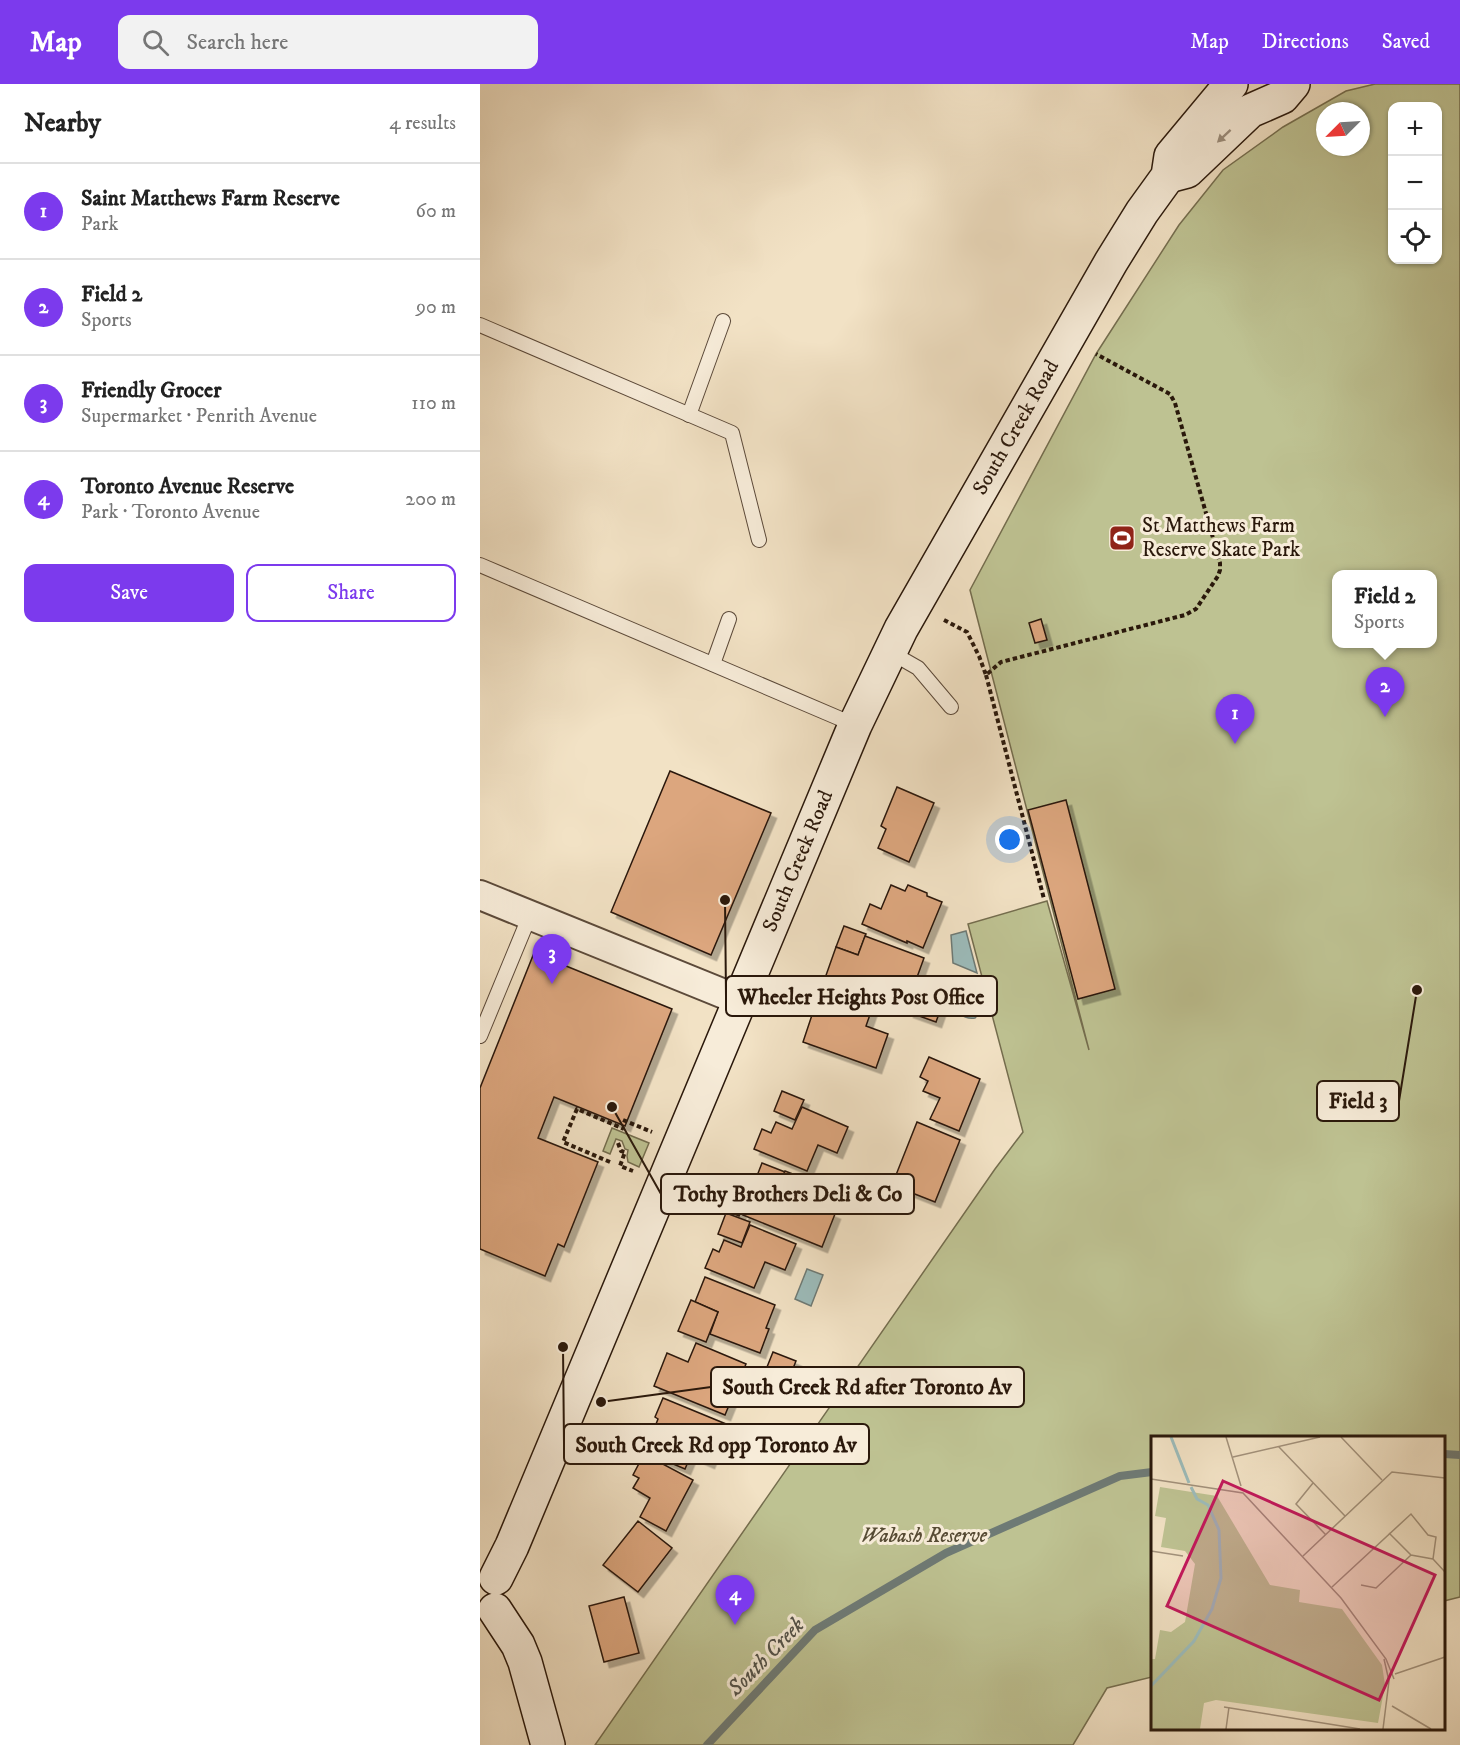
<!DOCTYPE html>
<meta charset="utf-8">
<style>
body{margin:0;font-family:"IM FELL DW Pica",serif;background:#f2f2f2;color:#222}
.controls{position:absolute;right:18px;top:18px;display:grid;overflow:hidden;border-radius:12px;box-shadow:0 2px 4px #0004}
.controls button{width:54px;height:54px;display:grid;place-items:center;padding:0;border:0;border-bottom:2px solid #e0e0e0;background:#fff;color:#222;font:30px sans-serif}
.compass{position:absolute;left:836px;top:18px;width:54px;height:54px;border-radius:50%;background:#fff;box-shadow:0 2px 4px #0004;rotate:246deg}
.you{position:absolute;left:530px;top:756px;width:21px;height:21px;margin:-15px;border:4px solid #fff;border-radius:50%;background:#1a73e8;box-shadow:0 0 0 9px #1a73e833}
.badge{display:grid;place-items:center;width:39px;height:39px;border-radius:50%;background:#7c3aed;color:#fff;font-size:20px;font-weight:700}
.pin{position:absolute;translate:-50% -50px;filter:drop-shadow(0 2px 3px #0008)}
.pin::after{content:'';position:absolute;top:32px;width:21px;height:18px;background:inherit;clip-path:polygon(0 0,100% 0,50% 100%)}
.popup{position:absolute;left:852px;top:486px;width:105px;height:78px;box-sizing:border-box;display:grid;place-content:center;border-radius:12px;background:#fff;filter:drop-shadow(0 2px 4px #0005);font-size:20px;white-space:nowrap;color:#767676}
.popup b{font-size:22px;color:#222}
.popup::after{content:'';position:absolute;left:50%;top:100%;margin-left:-12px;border:12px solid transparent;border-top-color:#fff}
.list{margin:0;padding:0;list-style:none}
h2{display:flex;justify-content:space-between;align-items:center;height:78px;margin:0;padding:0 24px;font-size:26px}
h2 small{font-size:20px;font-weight:400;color:#767676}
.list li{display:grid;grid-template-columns:39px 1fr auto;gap:18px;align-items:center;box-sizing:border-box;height:96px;padding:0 24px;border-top:2px solid #e0e0e0}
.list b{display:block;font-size:22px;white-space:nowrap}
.list p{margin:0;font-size:20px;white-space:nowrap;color:#767676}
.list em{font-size:20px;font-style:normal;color:#767676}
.actions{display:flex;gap:12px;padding:18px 24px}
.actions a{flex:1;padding:14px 0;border:2px solid #7c3aed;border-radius:12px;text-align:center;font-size:21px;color:#7c3aed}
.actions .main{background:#7c3aed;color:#fff}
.icon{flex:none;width:33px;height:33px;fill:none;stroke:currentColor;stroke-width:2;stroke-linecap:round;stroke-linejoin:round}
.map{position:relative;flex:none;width:980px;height:1661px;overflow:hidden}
header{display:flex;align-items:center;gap:36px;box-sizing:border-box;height:84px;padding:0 30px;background:#7c3aed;color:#fff}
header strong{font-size:28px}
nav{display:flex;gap:33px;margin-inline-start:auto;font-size:21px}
.search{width:420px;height:54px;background:#f2f2f2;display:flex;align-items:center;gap:15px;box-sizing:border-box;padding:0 21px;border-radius:12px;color:#767676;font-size:22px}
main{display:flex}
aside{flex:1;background:#fff}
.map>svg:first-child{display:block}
.green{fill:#bec292;stroke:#746d4e;stroke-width:1.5;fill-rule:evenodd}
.water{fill:#9cbcbb;stroke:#6e7a75;stroke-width:1.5}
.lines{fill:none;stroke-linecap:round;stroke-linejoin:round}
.stream{stroke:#6e7a75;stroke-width:8}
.building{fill:#dca67e;stroke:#2a180b;stroke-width:1.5;filter:url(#shadow)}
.lane-casing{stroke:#5c4a3a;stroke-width:16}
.street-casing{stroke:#5c4a3a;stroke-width:32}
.secondary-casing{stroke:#2a180b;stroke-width:36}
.path{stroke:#2a180b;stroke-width:4;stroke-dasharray:4.5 3;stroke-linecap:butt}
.lane{stroke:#f7ecd9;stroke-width:14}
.street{stroke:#f7ecd9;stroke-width:28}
.secondary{stroke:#f7ecd9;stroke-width:33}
.oneway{fill:#9b8d7c}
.labels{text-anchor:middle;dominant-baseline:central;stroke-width:6;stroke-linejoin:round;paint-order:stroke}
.street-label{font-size:21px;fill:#2a180b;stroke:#f7ecd9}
.poi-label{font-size:21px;fill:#2a180b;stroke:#f7ecd9;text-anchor:start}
.park-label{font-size:21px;font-style:italic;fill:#564b34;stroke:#f7ecd9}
.water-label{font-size:22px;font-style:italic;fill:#525149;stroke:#f7ecd9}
.inset-river{fill:none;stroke:#9cbcbb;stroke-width:3}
.inset-road{fill:none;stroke:#a2917b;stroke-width:1.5}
.view{fill:#c2185b;fill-opacity:0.15;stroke:#c2185b;stroke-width:3}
.inset-edge{fill:none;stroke:#2a180b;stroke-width:3}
.leader{fill:none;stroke:#2a180b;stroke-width:2}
.callout-dot{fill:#2a180b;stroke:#f7ecd9;stroke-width:2}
.callout{fill:#f7ecd9;stroke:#2a180b;stroke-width:2}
.callout-label{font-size:22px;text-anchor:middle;font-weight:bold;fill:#2a180b}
</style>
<header>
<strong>Map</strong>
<div class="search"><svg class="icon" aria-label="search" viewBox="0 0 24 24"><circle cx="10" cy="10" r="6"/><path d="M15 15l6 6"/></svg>Search here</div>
<nav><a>Map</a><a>Directions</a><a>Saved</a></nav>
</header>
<main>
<aside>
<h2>Nearby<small>4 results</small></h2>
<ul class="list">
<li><span class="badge">1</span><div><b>Saint Matthews Farm Reserve</b><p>Park</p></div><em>60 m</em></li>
<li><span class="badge">2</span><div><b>Field 2</b><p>Sports</p></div><em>90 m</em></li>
<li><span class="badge">3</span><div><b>Friendly Grocer</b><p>Supermarket · Penrith Avenue</p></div><em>110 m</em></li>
<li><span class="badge">4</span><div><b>Toronto Avenue Reserve</b><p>Park · Toronto Avenue</p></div><em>200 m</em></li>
</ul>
<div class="actions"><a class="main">Save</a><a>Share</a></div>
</aside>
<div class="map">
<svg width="980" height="1661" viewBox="0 0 980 1661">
<defs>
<filter id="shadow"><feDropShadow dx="5.5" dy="5.5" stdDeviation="0" flood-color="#0004"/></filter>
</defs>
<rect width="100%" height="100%" fill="#f2e2c5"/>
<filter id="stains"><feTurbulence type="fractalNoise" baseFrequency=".00333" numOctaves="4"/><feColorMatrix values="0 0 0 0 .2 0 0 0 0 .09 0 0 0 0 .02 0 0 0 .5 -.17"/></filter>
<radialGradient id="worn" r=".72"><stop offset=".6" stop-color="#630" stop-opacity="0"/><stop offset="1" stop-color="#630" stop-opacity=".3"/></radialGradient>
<g class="green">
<path d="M895,0H980V1513L964,1517V1354H672V1593L627,1604L593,1661H115L515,1085L543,1048L488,840L567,817L609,966L490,506L616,270L699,141L743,86L803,43L866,7ZM912,22H958V176H912ZM845,27H881V63H845ZM857,490H953V560H857Z"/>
<path d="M132,1044L169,1059L159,1083L148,1078L147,1072L148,1066L145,1065L142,1057L136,1055L130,1070L123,1067Z"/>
</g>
<g class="water">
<path d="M486,847L497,889L473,879L471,851Z"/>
<path d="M480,896H488L494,905L501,927L495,934C489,935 481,933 478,926C476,919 480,923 479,916C478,911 474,908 473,902Z"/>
<path d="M327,1185L343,1191L331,1222L315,1215Z"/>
</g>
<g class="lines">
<g class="stream">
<path d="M964,1370L980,1371"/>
<path d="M227,1661L335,1546L466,1469L640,1392L672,1388"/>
</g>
</g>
<g class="building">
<path d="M561,535L567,556L555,559L549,539Z"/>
<path d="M190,687L291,729L231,871L131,828Z"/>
<path d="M417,703L454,719L429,778L398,764L406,745L401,742Z"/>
<path d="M586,716L635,905L598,915L548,726Z"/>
<path d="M411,801L425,807L428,801L447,809V812L462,818L443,864L427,857V859L382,840L390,820L401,825Z"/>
<path d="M364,842L386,850L378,871L356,863Z"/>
<path d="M385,852L444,874L428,918L397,907L394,915L344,897L356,863L378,871Z"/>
<path d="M54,869L192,925L145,1042L74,1013L58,1054L118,1078L84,1163L78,1160L65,1192L0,1165V1004Z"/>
<path d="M341,904L393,922L386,942L408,950L396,984L323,958Z"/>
<path d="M433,914L461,924L456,938L428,928Z"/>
<path d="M449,973L500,995L479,1047L450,1035L460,1014L443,1007L448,997L440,993Z"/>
<path d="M302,1007L324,1016L315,1036L294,1027Z"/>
<path d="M322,1023L368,1043L357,1069L338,1061L327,1087L274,1065L282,1045L291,1049L296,1038L312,1045Z"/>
<path d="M437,1038L480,1056L455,1118L412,1101Z"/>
<path d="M282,1079L305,1088L297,1106L275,1097Z"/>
<path d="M305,1087L341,1101L333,1121L355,1130L342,1163L263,1131L276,1098L297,1106Z"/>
<path d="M258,1103L269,1108L259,1132L248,1127Z"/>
<path d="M246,1129L270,1138L262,1159L238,1150Z"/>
<path d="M270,1141L316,1160L305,1186L285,1178L274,1204L225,1184L233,1165L239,1168L244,1156L261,1163Z"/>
<path d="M225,1193L295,1221L286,1244L289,1245L280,1269L230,1250L238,1228L215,1218Z"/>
<path d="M211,1216L238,1228L226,1258L198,1247Z"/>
<path d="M216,1259L266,1280L245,1331L174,1302L187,1269L208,1278Z"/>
<path d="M293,1268L316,1277L310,1292L287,1283Z"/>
<path d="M183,1314L246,1340L229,1379L211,1371L205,1385L172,1371L177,1358L170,1355L178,1335L175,1333Z"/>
<path d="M164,1370L213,1396L186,1447L160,1433L170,1414L153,1404L159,1394L153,1391Z"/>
<path d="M158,1437L192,1464L158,1508L123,1481Z"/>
<path d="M144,1513L159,1569L124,1578L109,1522Z"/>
</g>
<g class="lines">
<defs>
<g id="lane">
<path d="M0,241L252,349L279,456"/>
<path d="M209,331L243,237"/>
<path d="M0,481L375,641"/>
<path d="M410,568L438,584L471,623"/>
<path d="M233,580L249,535"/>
<path d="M0,952L50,831"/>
</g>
<path id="street" d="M0,811L259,916"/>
<g id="secondary">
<path d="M688,92L707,87L770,27L802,13L813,0"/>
<path id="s1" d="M16,1494L32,1462L375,641L421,545L631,178L662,128L688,92L691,72L751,0"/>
<path d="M15,1526L38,1561L45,1578L68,1661"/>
</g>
</defs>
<use href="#lane" class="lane-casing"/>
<use href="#street" class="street-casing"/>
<use href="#secondary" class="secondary-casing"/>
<g class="path">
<path d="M464,536L487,548L499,572L506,591L521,578L705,531L716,525L738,492L740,486V479L695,319L690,310L616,270"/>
<path d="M506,591L564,815"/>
<path d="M143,1036L172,1048"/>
<path d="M138,1059L141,1067L145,1068L140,1082L153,1087"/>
<path d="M130,1078L83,1058L97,1025L144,1045"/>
</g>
<use href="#lane" class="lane"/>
<use href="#street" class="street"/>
<use href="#secondary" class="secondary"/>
</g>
<defs><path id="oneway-solid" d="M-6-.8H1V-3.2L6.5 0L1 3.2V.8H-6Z" transform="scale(1.5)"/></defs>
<use class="oneway" href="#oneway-solid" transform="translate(744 52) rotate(137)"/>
<defs>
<symbol id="stadium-square" viewBox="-11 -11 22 22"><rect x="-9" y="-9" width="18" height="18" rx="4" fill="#8f2418" stroke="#f7ecd9"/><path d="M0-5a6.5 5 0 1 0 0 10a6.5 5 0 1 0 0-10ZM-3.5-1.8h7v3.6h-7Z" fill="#fff"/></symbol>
</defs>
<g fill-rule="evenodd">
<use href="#stadium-square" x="627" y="439" width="30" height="30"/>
</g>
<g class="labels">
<g class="street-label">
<text stroke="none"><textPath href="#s1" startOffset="1264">South Creek Road</textPath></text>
<text stroke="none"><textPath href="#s1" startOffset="778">South Creek Road</textPath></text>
</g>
<g class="poi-label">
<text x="662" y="442">St Matthews Farm<tspan x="662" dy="24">Reserve Skate Park</tspan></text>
</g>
<g class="park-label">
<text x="444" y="1452">Wabash Reserve</text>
</g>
<g class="water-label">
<text transform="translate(286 1573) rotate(-46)">South Creek</text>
</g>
</g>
<g transform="translate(671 1352)">
<rect width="294" height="294" fill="#f2e2c5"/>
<path d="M9,51L66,60L119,149L149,154L148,166L191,173L231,229L234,249L227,287L65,264L53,267L49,293H0V223H4L9,194L20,196L34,186L44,128L34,115L10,111L15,82L4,80Z" fill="#bec292"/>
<path class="inset-river" d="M20,1L38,47M0,250L43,205L61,173L70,142L68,94L57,69L46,63L40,51"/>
<path class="inset-road" d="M75,1L90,50M190,1L231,44M128,11L194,80M82,21L169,1M0,43L92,57L190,162L235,223L243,243M162,47L145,68L175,99M238,97L260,119L282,123M0,115L32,120M152,120L241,36L294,42M210,149L225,152L260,119M181,151L260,78L277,99L285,101L282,123L294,136M244,238L294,221M241,270L280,293M73,271L209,293M75,293L78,271M232,293L238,245L233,223"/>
<path class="view" d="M72,45L284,139L228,264L16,170Z"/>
<rect width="294" height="294" class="inset-edge"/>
</g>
<path class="leader" d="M245 816L246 912M937 906L919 1017M132 1023L181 1110M121 1318L231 1303M83 1263L84 1360"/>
<g class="callout-dot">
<circle cx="245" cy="816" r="6"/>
<circle cx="937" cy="906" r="6"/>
<circle cx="132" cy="1023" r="6"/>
<circle cx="121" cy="1318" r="6"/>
<circle cx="83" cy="1263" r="6"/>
</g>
<g class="callout">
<rect x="246" y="892" width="271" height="40" rx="6"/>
<rect x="837" y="997" width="82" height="40" rx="6"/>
<rect x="181" y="1090" width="253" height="40" rx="6"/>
<rect x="231" y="1283" width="313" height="40" rx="6"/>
<rect x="84" y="1340" width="305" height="40" rx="6"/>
</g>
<g class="callout-label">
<text x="381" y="920">Wheeler Heights Post Office</text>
<text x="878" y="1024">Field 3</text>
<text x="308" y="1117">Tothy Brothers Deli &amp; Co</text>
<text x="387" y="1310">South Creek Rd after Toronto Av</text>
<text x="236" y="1368">South Creek Rd opp Toronto Av</text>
</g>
<rect width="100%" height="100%" filter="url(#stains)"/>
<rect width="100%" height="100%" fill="url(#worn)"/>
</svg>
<div class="controls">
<button>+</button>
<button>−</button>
<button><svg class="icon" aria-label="locate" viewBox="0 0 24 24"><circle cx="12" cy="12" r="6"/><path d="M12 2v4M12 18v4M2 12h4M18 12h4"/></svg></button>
</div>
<svg class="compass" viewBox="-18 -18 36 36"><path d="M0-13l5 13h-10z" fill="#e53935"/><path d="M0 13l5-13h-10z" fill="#767676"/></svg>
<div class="you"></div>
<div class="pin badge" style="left:755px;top:660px">1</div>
<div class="pin badge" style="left:905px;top:633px">2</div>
<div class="popup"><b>Field 2</b>Sports</div>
<div class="pin badge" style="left:72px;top:900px">3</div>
<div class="pin badge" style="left:255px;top:1541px">4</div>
</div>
</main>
